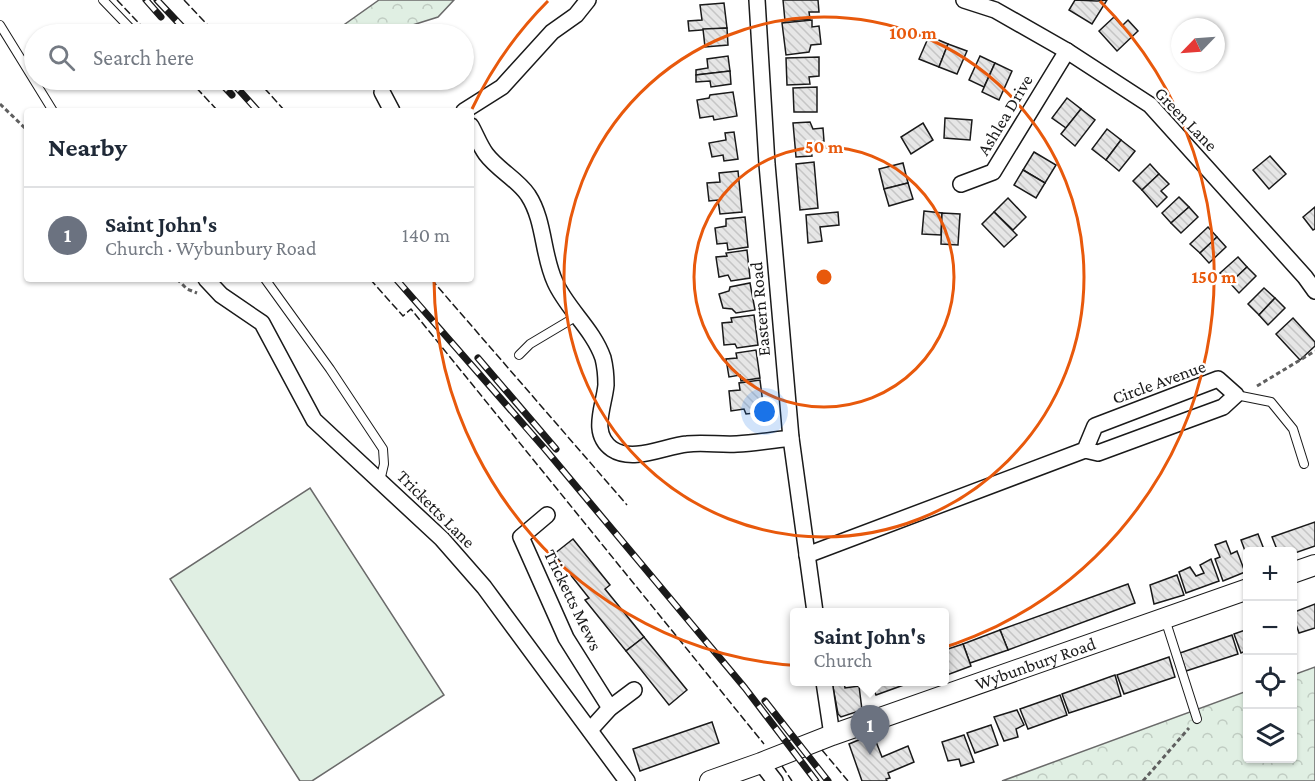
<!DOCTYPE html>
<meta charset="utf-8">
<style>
body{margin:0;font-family:"Crimson Pro",serif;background:#f6f6f7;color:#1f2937}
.controls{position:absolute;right:18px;bottom:18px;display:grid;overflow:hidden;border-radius:6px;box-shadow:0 2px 4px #0004}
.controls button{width:54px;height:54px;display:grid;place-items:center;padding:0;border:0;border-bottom:2px solid #e0e1e3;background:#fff;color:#1f2937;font:30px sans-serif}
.compass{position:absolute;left:1171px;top:18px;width:54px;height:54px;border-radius:50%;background:#fff;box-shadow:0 2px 4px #0004;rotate:245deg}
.you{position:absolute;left:765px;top:412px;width:21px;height:21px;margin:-15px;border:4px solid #fff;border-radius:50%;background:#1a73e8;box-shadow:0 0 0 9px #1a73e833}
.badge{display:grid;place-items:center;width:39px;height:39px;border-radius:50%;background:#c62828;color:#fff;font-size:20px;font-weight:700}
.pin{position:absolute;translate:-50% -50px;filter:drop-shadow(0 2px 3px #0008)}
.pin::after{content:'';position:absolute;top:32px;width:21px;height:18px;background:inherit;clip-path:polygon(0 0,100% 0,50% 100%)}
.popup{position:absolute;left:790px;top:608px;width:159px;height:78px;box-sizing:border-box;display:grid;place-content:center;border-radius:6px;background:#fff;filter:drop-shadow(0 2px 4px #0005);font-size:20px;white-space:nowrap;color:#747a83}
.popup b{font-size:22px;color:#1f2937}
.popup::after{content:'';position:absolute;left:50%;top:100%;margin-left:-12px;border:12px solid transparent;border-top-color:#fff}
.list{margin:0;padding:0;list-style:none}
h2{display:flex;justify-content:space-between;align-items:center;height:78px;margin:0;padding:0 24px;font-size:26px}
h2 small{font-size:20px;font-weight:400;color:#747a83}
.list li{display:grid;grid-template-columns:39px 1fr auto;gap:18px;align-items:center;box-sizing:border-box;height:96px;padding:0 24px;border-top:2px solid #e0e1e3}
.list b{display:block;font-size:22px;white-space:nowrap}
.list p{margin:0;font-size:20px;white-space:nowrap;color:#747a83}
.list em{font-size:20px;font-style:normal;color:#747a83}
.icon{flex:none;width:33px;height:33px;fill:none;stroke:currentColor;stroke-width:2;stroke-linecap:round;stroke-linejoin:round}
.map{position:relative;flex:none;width:1315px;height:781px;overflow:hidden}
.search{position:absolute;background:#fff;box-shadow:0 2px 4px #0004;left:24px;top:24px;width:450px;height:66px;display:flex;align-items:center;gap:15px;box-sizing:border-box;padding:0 21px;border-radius:33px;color:#747a83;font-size:22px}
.panel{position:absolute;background:#fff;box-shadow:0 2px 4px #0004;left:24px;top:108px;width:450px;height:174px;border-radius:6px}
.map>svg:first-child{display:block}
.forest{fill:url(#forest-crowns);stroke:#6a6a6a;stroke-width:1.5}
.pitch{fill:#e0efe3;stroke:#6a6a6a;stroke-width:1.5}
.building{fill:url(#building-back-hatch);stroke:#1a1a1a;stroke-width:1.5}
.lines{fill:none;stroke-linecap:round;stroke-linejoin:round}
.service-casing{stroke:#1a1a1a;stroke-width:10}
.minor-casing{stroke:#1a1a1a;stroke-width:18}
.tertiary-casing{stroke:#1a1a1a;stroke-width:22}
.path{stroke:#5f5f5f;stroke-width:3;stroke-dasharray:4.5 3;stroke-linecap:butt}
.service{stroke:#fff;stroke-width:8}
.minor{stroke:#fff;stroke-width:15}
.tertiary{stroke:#fff;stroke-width:20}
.rail-casing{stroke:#1a1a1a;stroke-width:7}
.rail{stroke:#fff;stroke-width:4.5;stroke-dasharray:14;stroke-linecap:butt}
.fence{stroke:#1a1a1a;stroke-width:1.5;stroke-dasharray:8 3;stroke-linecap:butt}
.ring{fill:none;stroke:#e8590c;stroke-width:3}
.labels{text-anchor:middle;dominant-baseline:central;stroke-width:4.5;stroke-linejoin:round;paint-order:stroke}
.street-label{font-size:18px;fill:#1a1a1a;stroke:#fff}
.centre{fill:#e8590c;stroke:#fff;stroke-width:3}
.ring-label{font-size:18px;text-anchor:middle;font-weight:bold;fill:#e8590c;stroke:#fff;stroke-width:4.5;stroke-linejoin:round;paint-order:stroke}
</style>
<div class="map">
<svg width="1315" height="781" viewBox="0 0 1315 781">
<defs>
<pattern id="forest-crowns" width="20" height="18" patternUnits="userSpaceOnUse" patternTransform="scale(1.5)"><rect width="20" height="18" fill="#e0efe3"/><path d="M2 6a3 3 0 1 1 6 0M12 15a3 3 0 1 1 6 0" fill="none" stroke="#c0ccc2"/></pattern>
<pattern id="building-back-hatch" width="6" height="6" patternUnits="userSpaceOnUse" patternTransform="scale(1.5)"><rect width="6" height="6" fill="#e6e6e6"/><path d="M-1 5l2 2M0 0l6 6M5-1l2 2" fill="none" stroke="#c5c5c5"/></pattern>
</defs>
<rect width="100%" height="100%" fill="#fff"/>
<g class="forest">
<path d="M379,0H454L438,17L384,34H331Z"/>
<path d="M1315,667V781H1002L1247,691L1248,758H1292L1293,675Z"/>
</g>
<path class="pitch" d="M310,488L444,695L312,781H300L170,579Z"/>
<g class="building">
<path d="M783,0H818L819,12H809L810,19L785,21Z"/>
<path d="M1075,0L1097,1L1107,0L1092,24L1069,10Z"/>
<path d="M724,3L727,28L689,31L688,21L702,20L700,5Z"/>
<path d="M1114,17L1122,26L1128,20L1138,31L1117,51L1099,31Z"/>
<path d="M812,20V27L819,26L821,44L811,45L809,52L786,55L782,23Z"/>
<path d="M727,28L728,45L705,47L703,29Z"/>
<path d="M929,36L948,44L939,67L919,59Z"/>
<path d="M948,44L967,51L957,74L939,67Z"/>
<path d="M728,56L730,71L696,75V70L708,68L707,59Z"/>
<path d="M980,56L995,63L984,87L969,80Z"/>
<path d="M819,57V76L809,77L810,84L787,85L786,58Z"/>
<path d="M995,63L1012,71L999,100L982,92Z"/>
<path d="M730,71L731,84L711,87L710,81L696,82V75Z"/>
<path d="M817,87V112H794L793,88Z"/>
<path d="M733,92L737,116L714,120L713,116L700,118L697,100L709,98L710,95Z"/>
<path d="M1067,98L1081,109L1066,128L1052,118Z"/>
<path d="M1081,109L1095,120L1075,146L1061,134Z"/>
<path d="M945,118L972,120L970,140L944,138Z"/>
<path d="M810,122L813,129L823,128L824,141L810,143L812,156L796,157L793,123Z"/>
<path d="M923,123L933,140L911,154L901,137Z"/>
<path d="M1107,129L1121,140L1106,160L1092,149Z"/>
<path d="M734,132L738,159L724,161L723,155L712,157L709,143L726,140L725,133Z"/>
<path d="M1121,140L1135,151L1119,171L1106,160Z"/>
<path d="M1034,152L1056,165L1045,183L1023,170Z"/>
<path d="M1270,156L1286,174L1269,189L1253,170Z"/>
<path d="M814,162L818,208L800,210L796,164Z"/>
<path d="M903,163L908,183L884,189L879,169Z"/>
<path d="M1150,164L1159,174L1142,190L1133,181Z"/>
<path d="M1023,170L1045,183L1036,198L1014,185Z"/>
<path d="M738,171L742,212L720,214L718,200L709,201L707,183L720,182L719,173Z"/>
<path d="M1159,174L1169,184L1161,191L1167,197L1157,207L1142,190Z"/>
<path d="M908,183L913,199L889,206L884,189Z"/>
<path d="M1179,197L1189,207L1171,223L1162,213Z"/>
<path d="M1008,198L1026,217L1013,230L994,212Z"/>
<path d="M1189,207L1198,217L1181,233L1171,223Z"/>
<path d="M1315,207V229L1313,230L1303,217Z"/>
<path d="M924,211L942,213L941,235L922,234Z"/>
<path d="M838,212L839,225L820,227L822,241L808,243L806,215Z"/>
<path d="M994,212L1017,235L1004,247L982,224Z"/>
<path d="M942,213L960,214L958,245L941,244Z"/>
<path d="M745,217L748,247L728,250L727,243L717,244L715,228L726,226V219Z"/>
<path d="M1208,227L1217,237L1200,253L1190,244Z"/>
<path d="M1217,237L1226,247L1209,263L1200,253Z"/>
<path d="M747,250L750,278L731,281L728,275L719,277L716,257L727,256L726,253Z"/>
<path d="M1238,257L1247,267L1230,283L1220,273Z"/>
<path d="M1247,267L1256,276L1239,293L1230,283Z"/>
<path d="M750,283L755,310L736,313L732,309L723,308L719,294L729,291L730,287Z"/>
<path d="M1264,288L1275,298L1259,315L1248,304Z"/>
<path d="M1275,298L1285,308L1268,325L1259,315Z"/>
<path d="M754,315L758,345L737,348L735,344L724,345L722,323L732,322L731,318Z"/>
<path d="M1293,318L1315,342V346L1300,360L1276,334Z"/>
<path d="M756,350L760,378L741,381L740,375L729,377L726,359L737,358L736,353Z"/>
<path d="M760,380L764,412L746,414L744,409L731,411L729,391L740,390L739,383Z"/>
<path d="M1315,522V546L1292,554V552H1278L1272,537Z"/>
<path d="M1258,534L1265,552H1248V559L1241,540Z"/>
<path d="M573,539L610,585L605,589L644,637L626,651L585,600L589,598L554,554Z"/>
<path d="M1226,541L1231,554L1237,551L1245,572L1223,581L1215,559L1220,557L1215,545Z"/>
<path d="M1211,559L1219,581L1186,593L1179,572L1190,567L1196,576L1204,573L1200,565Z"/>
<path d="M1177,575L1184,595L1154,604L1150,585Z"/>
<path d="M1128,584L1135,603L1008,650L1000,630Z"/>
<path d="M1315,604V628L1299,633L1292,613Z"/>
<path d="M1248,629V650L1241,653L1234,634Z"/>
<path d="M1000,630L1008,650L970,663L963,644Z"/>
<path d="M1232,635L1238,654L1186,671L1180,653Z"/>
<path d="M644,637L687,690L669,705L626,651Z"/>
<path d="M963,644L971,666L947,675L945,650Z"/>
<path d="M1169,657L1175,677L1124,694L1117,675Z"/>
<path d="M1115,675L1121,696L1069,713L1062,694Z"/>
<path d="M832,682H844L845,688L859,686L862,710L841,717L838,714Z"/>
<path d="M871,682H912L876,695Z"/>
<path d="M1060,695L1067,715L1028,729L1020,709Z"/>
<path d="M1017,710L1024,725L1016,729L1018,737L1004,741L994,717Z"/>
<path d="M712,722L719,743L640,771L633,749Z"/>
<path d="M991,725L998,745L975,753L967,733Z"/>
<path d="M873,734L882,757L908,746L914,762L888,773L890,778L886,779L887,781H862L849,744Z"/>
<path d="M964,735L974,762L961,766L959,759L948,761L942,742Z"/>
</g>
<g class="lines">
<defs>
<g id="service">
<path d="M103,0L129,27"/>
<path d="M0,25L53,111"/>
<path d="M265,279L330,369L383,449L384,464L380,481"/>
<path d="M519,355L530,344L577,316"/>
<path d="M1236,395L1271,402L1293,429L1304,464"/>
<path d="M1165,619L1197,719"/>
</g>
<g id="minor">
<path d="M757,0L767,164L791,438L815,612"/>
<path d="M964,0L995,10L1067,51L1150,105L1305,277L1315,291"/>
<path d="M382,92L392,111"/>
<path d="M464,111L502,87L552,32L576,15L588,0"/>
<path d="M471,126C476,135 480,146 486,154C498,170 517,179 528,195C545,221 542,254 555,282C567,309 593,329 603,358C605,366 606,377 606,385C604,407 590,433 612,449C633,463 665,446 687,444C704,442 720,445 737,444C755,443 773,440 791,438"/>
<path d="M961,184L993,172L1067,51"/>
<path d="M206,279L221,295L262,323L314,420L442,539L484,587L627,781"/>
<path d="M547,515L521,537L566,638L610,708"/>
<path d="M807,555L1085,450L1098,453L1223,407L1236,395L1218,379L1095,426L1085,450"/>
<path d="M824,682L832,735"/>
<path d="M590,730L610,708L634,690"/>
<path d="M761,763L775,781"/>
</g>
<g id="tertiary">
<path d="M1292,573L1315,565"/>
<path id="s1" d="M710,781L761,763L832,735L1248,589"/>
</g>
</defs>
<use href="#service" class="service-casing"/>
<use href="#minor" class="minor-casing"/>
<use href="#tertiary" class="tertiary-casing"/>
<g class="path">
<path d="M0,104L27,130"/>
<path d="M177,279L187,289L197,293"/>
<path d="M1257,386L1315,351"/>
<path d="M1143,781L1189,728"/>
</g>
<use href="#service" class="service"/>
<use href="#minor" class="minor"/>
<use href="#tertiary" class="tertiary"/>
<defs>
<g id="rail">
<path d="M146,0L161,17"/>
<path d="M157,0L189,34"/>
<path d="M218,80L232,95"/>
<path d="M230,80L258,111"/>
<path d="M396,279L545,449L745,688L816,781"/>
<path d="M478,358L556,449"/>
<path d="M765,701L828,781"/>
</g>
</defs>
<use href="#rail" class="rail-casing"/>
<use href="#rail" class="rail"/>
<g class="fence">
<path d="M117,0L149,34"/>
<path d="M184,0L216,34"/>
<path d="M189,80L218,111"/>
<path d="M257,80L285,111"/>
<path d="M370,279L403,316L411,309L764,744"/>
<path d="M431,279L627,505"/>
<path d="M822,750L848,781"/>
<path d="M782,766L792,781"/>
</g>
</g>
<g class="ring">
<circle cx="824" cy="277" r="130"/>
<circle cx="824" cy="277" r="260"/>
<path d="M472 109A390 390 0 0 1 548 1M1100 1A390 390 0 1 1 434 280"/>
</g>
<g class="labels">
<g class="street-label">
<text transform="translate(1005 115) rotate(-59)">Ashlea Drive</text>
<text transform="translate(1186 119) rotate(46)">Green Lane</text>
<text transform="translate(760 309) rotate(-95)">Eastern Road</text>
<text transform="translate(1159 382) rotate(-20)">Circle Avenue</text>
<text transform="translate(436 509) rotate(45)">Tricketts Lane</text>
<text transform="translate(573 600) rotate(64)">Tricketts Mews</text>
<text stroke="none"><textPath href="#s1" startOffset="346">Wybunbury Road</textPath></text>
</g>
</g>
<circle cx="824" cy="277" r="9" class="centre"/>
<g class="ring-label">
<text x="913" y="39">100 m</text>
<text x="824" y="153">50 m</text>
<text x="1214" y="283">150 m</text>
</g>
</svg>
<div class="controls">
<button>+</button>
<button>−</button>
<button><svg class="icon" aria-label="locate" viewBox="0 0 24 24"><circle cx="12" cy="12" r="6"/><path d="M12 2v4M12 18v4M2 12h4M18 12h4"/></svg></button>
<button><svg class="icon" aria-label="layers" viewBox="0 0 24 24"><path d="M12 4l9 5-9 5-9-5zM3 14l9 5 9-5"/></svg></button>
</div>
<svg class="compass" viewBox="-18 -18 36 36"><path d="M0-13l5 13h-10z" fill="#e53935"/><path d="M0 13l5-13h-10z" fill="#747a83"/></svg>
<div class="you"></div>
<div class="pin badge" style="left:870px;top:755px;background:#6b7280">1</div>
<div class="popup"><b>Saint John's</b>Church</div>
<div class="search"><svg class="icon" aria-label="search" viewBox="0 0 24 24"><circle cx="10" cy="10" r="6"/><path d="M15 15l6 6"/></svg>Search here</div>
<section class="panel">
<h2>Nearby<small></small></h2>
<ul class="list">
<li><span class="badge" style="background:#6b7280">1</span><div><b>Saint John's</b><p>Church · Wybunbury Road</p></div><em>140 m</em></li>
</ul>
</section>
</div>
